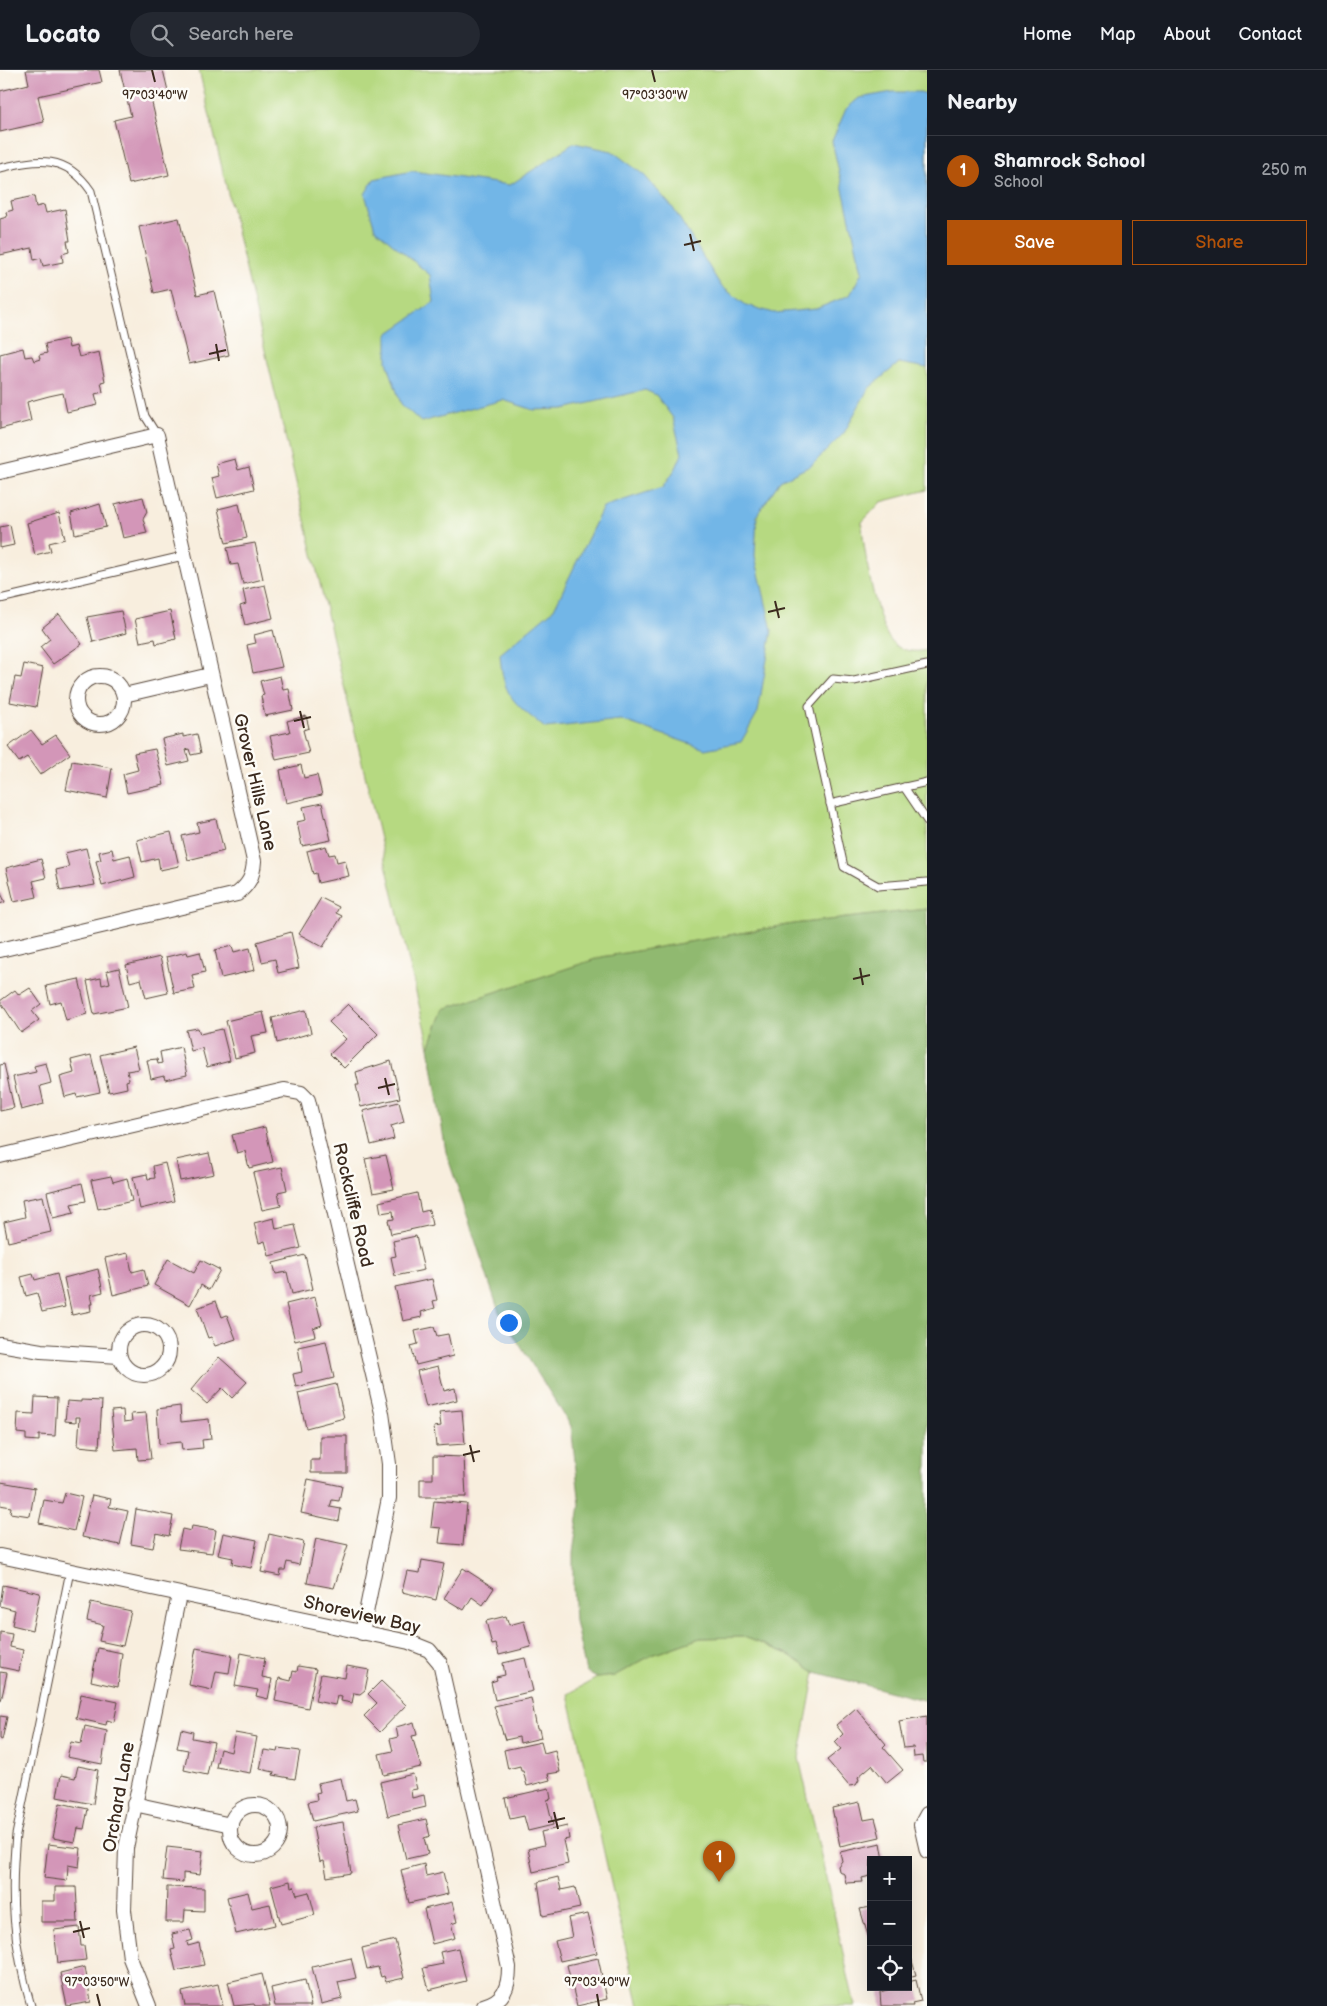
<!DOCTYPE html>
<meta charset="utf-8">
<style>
body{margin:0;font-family:"Balsamiq Sans",sans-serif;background:#242831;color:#f1f3f6}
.controls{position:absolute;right:15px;bottom:15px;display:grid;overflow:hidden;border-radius:0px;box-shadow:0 5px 20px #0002}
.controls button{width:45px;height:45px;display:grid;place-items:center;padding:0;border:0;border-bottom:1px solid #363941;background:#171b24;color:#f1f3f6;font:25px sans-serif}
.you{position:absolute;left:508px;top:1252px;width:18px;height:18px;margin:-12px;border:4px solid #fff;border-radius:50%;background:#1a73e8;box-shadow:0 0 0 8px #1a73e833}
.badge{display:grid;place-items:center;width:32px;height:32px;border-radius:50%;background:#b45309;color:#fff;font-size:16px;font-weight:700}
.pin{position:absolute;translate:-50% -41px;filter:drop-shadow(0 1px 2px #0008)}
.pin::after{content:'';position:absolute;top:26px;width:18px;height:15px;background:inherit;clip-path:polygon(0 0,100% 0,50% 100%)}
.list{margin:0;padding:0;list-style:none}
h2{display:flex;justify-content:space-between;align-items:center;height:65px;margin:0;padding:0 20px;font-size:21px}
h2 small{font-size:16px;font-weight:400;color:#9ea1a6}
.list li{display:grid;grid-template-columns:32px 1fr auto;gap:15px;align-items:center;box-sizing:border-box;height:70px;padding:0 20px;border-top:1px solid #363941}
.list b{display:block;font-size:19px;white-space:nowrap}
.list p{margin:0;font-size:16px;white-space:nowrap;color:#9ea1a6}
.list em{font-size:16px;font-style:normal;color:#9ea1a6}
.actions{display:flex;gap:10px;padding:15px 20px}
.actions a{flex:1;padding:11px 0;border:1px solid #b45309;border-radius:0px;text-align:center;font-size:18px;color:#b45309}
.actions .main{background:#b45309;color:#fff}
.icon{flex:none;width:28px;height:28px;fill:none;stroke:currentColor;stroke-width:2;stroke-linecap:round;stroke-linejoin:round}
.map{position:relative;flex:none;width:927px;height:1936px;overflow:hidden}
header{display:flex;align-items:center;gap:30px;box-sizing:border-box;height:70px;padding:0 25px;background:#171b24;border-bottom:1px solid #363941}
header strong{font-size:24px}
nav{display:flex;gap:28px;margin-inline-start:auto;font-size:18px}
.search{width:350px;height:45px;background:#242831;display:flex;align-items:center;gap:12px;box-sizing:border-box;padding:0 18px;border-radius:28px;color:#9ea1a6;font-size:19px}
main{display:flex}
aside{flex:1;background:#171b24}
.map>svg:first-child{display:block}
.green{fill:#b6d981;stroke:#788250}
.forest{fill:#90b96f;stroke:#667246}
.water{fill:#72b6e7;stroke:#567082}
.building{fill:#d396b8}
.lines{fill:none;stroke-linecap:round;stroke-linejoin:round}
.service-casing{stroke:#57473b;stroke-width:9}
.minor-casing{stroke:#57473b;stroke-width:16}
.service{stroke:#fff;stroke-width:7}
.minor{stroke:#fff;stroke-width:14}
.ticks{fill:none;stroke:#3b2a1e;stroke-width:2}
.labels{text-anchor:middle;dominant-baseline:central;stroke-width:5;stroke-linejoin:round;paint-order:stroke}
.street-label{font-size:18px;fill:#3b2a1e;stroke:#fdfcf7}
.ticks-label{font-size:12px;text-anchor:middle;fill:#3b2a1e;stroke:#fdfcf7;stroke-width:5;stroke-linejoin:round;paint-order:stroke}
</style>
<header>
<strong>Locato</strong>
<div class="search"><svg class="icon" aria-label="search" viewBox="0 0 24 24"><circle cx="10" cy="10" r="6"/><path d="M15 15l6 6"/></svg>Search here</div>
<nav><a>Home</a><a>Map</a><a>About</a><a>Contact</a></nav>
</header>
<main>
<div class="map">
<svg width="927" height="1936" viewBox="0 0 927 1936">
<rect width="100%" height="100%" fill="#fdfcf7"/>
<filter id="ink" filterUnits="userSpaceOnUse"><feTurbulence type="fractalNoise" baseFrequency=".02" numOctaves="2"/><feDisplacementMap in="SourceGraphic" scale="10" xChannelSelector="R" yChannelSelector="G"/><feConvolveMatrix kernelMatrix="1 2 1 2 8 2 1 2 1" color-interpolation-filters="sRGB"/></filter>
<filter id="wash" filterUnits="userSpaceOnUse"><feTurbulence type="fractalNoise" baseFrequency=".0096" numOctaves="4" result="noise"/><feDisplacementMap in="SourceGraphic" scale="20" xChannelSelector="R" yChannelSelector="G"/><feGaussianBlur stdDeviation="1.12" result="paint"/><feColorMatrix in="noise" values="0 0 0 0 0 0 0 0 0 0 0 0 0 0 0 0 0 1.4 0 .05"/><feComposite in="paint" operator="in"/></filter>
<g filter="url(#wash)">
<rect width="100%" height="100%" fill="#f8eede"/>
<g class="green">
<path d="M199,0H927V420L881,432L862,452C862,475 877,555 891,571C898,581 916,583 927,580V839L793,854L602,887L444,939L429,977Z"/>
<path d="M744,1567L786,1583L815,1602L799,1688L855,1936H639L568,1624L597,1608L614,1606L652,1585L700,1568Z"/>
</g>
<path class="forest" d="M927,839V1631L815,1602L786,1583L744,1567L700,1568L652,1585L614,1606L597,1608L586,1602L575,1551L573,1518V1483L580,1435L571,1356L499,1242L446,1082L429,977L444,939L602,887L793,854Z"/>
<path class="water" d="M892,22H920L927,24V298L899,293L868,319L844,363L812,395L780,411L757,445L755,486L772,560L758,642L741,672L705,679L621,650L545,658C513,632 503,627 500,584L554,539L603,437L663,417L676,398L682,384L673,348L656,325L645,320L564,339L534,340L503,330L421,352L401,334L387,292V264L434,232L430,205L375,159L365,124L374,109L412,101L510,115L574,73L612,81L644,105L673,138L721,216L746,235L774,243L816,239L850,225L862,202L832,71L846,39L859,28Z"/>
<g id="blocks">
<g class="building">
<path d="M26,0H99L102,12L38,26L44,52L0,62V21L29,14Z"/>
<path d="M120,0H163L169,25L151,29L169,105L129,114L114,50L131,46Z"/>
<path d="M34,126L36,137L44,135L46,143L65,139L70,171H67L69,182L62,184L63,192L43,196L41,188L34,190L32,178L0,185V149L7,147L6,142L13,140L11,131Z"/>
<path d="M179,148L197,225L214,221L229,285L189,294L171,219L154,223L139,157Z"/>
<path d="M67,269L69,278L76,276L79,287L99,282L105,311L101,312L103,322L95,324L98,335L67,342L63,323L49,326L27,332L31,351L0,359V284L23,278L25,287L32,286L34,291L40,289L39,285L47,283L45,274Z"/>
<path d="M235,389L238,400L249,397L254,419L217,428L212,408L219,406L216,394Z"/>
<path d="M143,427L147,442L143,449L147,463L123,468L115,434Z"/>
<path d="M100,434L106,457L75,464L71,443Z"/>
<path d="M239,434L247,468L226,473L218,439Z"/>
<path d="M59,443L65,469L49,473L51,481L35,485L27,453Z"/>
<path d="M10,455L14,475L0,478V457Z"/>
<path d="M255,473L263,509L243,514L238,494L231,495L227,478Z"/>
<path d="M265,515L273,548L245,555L240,536L246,534L243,520Z"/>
<path d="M121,541L126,563L93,572L87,547Z"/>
<path d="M170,541L176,569L156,574L155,569L140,572L135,549Z"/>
<path d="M59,544L82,574L53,594L40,577L50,569L42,558Z"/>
<path d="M273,560L282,597L253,603L247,575L256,573L254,565Z"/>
<path d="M24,594L43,598L36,637L10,632L15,607L21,608Z"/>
<path d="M280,606L283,620L289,619L293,640L265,646L261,626L264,625L260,611Z"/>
<path d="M306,646L309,658L303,660L309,683L276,690L270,666L290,662L287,651Z"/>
<path d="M31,660L42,674L56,665L70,684L40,705L27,687L19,692L8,677Z"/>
<path d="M183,664V667L197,664L201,683L191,685L189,679L186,680L189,691L168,696L162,669Z"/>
<path d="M155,679L164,715L127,723L123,704L138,700L134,683Z"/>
<path d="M72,691L112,698L107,728L66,720Z"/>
<path d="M301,695L304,708L317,705L322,725L286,733L280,700Z"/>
<path d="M322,733L331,770L302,776L297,752L306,750L303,737Z"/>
<path d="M216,749L224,781L188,790L182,766L199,762L197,753Z"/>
<path d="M171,762L179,796L160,800L158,788L142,792L137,770Z"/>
<path d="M326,776L329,785L335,784L337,792L345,790L349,806L318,813L316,803L313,804L307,781Z"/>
<path d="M86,778L95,815L60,821L56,800L69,797L65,783Z"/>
<path d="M112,779L114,789L130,785L135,807L102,816L96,791L101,790L99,782Z"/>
<path d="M41,789L46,808L33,811L37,827L14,832L6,798Z"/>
<path d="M0,821L5,832L0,834Z"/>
<path d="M321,828L339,837L336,843L342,846L323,877L299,864Z"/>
<path d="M291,862L299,898L278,903L275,889L262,892L257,872Z"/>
<path d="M232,876L234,882L250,878L255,900L221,908L215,880Z"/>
<path d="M187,882L188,885L200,882L205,902L192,905L195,919L174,923L166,887Z"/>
<path d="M160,887L168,923L146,928L141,909L130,912L126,895Z"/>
<path d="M119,898L128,937L94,944L87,911L101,908L102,915L110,913L107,901Z"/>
<path d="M79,909L87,944L66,950L61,931L50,934L46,916Z"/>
<path d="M30,918L41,934L32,941L39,950L21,963L0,931L15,920L19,925Z"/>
<path d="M348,934L378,964L344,998L330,984L346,969L329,952Z"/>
<path d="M306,940L311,963L277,973L272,948Z"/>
<path d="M263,942L268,963L251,966L255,983L235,988L226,951Z"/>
<path d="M198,958L200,964L222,959L230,991L207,997L202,978L191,981L186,960Z"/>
<path d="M134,977L139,999L127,1001L129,1010L126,1011L127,1018L109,1022L100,985Z"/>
<path d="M181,977L187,1005L165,1010L164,1006L151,1009L147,990L157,989L158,994L162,993L160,982Z"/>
<path d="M91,985L100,1022L77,1027L76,1024L65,1027L60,1007L74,1003L71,990Z"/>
<path d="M391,991L400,1028L361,1037L356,1015H359L356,1002Z"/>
<path d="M46,993L51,1013L40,1016L44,1034L21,1040L13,1007L36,1002L34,996Z"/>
<path d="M4,994L14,1038L0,1041V995Z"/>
<path d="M399,1032L404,1052L391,1056L394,1069L371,1075L363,1041Z"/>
<path d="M265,1057L273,1092L249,1098L245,1081L237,1083L232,1065Z"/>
<path d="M209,1083L214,1104L180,1111L176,1090Z"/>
<path d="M386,1085L394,1119L373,1123L365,1089Z"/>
<path d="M165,1093L174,1131L140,1139L133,1107L147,1104L148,1109L155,1108L153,1096Z"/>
<path d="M282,1097L287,1120L278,1122L281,1136L262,1140L253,1103Z"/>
<path d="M111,1106L113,1112L127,1108L132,1131L98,1139L91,1110Z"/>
<path d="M82,1113L86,1131L71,1134L74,1143L53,1148L47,1122Z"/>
<path d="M417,1123L421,1142L429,1140L432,1155L391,1164L388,1150L394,1149L393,1141L381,1143L379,1132Z"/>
<path d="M43,1126L51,1162L8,1172L4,1152L25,1147L22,1130Z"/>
<path d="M274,1148L276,1159L295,1155L301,1178L269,1186L265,1171L259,1173L254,1153Z"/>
<path d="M416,1166L424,1200L395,1206L391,1187L396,1186L393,1171Z"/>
<path d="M128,1183L132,1202L144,1199L148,1216L113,1225L105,1188Z"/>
<path d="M305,1185L313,1219L292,1224L287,1202L276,1204L273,1193Z"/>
<path d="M168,1189L194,1203L201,1190L220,1200L209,1220L201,1215L190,1235L154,1215Z"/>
<path d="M98,1199L103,1222L91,1225L93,1234H90L91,1241L72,1245L64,1208Z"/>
<path d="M33,1204L35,1210L57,1204L65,1237L42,1242L37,1223L26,1226L21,1207Z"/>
<path d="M432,1209L437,1230L433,1231L435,1238L421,1242L422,1247L403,1251L395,1217Z"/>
<path d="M315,1227L322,1255L313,1258L315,1266L295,1271L286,1234Z"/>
<path d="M216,1231L222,1247L227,1245L236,1269L215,1276L211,1267L208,1268L197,1238Z"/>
<path d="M434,1257L437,1266L448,1264L453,1286L416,1295L411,1276L418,1274L415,1261Z"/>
<path d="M326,1271L334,1308L296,1317L293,1304L302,1302L298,1277Z"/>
<path d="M219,1287L247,1312L232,1328L222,1318L207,1334L191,1320Z"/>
<path d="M438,1296L444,1321L455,1318L457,1330L426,1337L417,1301Z"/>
<path d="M336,1314L344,1348L306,1358L298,1323Z"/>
<path d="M35,1327L57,1328L55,1366L39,1365V1371L26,1370V1364L17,1363L18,1343L34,1344Z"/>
<path d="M81,1330L102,1331L99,1378L78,1376L80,1347H76V1352L65,1351L67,1331L81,1332Z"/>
<path d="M180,1336L181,1352L209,1349L211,1369L202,1370L203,1378L182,1380L181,1372L159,1374L157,1339Z"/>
<path d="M123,1340L124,1352L132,1351L131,1344L146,1343L151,1389L138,1390L137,1378L115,1380L111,1341Z"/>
<path d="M462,1340L465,1374L436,1376L434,1357L441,1356L439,1342Z"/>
<path d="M320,1366H347V1403H311V1390H320Z"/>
<path d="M433,1386L464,1387L466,1427H420V1409H433Z"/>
<path d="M308,1409L342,1416L339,1431L332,1430L330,1437L341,1439L339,1451L301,1443Z"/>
<path d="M1,1412L35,1418L30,1446L10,1443L11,1437L0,1435Z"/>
<path d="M65,1423L82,1427L74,1461L39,1453L44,1430L62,1433Z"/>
<path d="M92,1425L111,1429L109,1437L128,1441L120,1475L82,1467Z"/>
<path d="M434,1431L467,1434L463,1475L439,1473L441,1458L431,1457Z"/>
<path d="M136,1439L173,1446L169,1466L156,1463L153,1478L131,1474Z"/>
<path d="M192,1456L216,1460L212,1483L178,1479L182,1459L191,1461Z"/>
<path d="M223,1463L257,1470L251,1498L232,1494L233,1488L218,1485Z"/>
<path d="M269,1464L304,1472L299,1495L287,1492L285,1500H281L280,1506L261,1502Z"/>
<path d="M316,1468L348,1475L334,1518L307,1513Z"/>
<path d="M422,1490L444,1494L436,1530L402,1522L407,1501L420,1503Z"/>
<path d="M463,1498L494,1518L483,1535L472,1527L464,1540L444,1528Z"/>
<path d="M3,1515L40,1523L32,1560L12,1555L15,1540L0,1536Z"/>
<path d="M91,1532L131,1541L123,1576L99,1571L103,1555L87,1551Z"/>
<path d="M506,1546L509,1555L524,1551L531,1577L499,1585L496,1574L492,1575L486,1551Z"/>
<path d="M0,1562L12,1564L10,1577L23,1580L19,1601L0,1597Z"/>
<path d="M98,1578L122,1583L118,1617L91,1611Z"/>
<path d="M196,1578L232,1585L229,1603L216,1601L212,1620L189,1615Z"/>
<path d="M241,1583L265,1588L262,1607L272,1609L268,1629L256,1626L258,1620L235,1616Z"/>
<path d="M525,1588L533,1621L495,1630L491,1612L497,1610L496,1607L505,1605L503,1593Z"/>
<path d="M298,1596L316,1599L308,1638L275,1631L279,1608L291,1611L293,1601L297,1602Z"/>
<path d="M347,1596L369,1600L365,1620L360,1624L354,1623L352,1633L341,1631L342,1627L337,1626L335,1635L315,1631L321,1604L345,1608Z"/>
<path d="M0,1602L7,1603L1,1631H0Z"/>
<path d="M381,1611L406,1635L380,1662L364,1646L377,1633L368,1624Z"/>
<path d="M81,1624L118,1632L114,1652L107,1650L106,1655L76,1648Z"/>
<path d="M531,1628L537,1659H539L541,1668L520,1673L519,1667L505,1670L494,1636Z"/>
<path d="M856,1638L886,1674L883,1677L903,1700L887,1713L872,1695L858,1707L859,1710L856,1715L849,1716L827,1690L841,1679L835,1672L843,1664L836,1655Z"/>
<path d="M0,1646L7,1647L2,1670L0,1669Z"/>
<path d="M927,1646V1692H923L922,1686L914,1687L913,1677L904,1678L899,1651Z"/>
<path d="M414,1652L417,1665L412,1666L421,1697L384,1705L379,1684L393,1681L390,1669L398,1667L396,1657Z"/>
<path d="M85,1656L107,1661L102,1694L67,1687L71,1672L81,1674Z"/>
<path d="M181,1659L193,1662L192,1668L214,1672L207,1705L184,1700L188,1680L177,1678Z"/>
<path d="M235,1663L257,1667L250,1703L216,1697L220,1679L231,1682Z"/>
<path d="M541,1672L544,1683L555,1680L560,1702L548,1704L550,1710L527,1716L523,1701H521L520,1696L508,1699L504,1680Z"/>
<path d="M279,1678L300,1681L295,1709L273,1705L274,1702L260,1699L264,1680L278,1682Z"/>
<path d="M78,1696L98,1700L93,1734L57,1727L61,1705L75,1708Z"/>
<path d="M413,1704L417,1719L411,1720L412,1728L424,1725L426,1737L388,1746L380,1712Z"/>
<path d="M341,1708L346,1731L355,1729L358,1741L313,1751L308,1732L317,1730L316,1723L320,1722L318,1713Z"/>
<path d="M549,1718L551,1729L547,1730L553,1755L528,1761L524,1746L510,1749L505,1728Z"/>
<path d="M860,1732L864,1750L875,1748L880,1767L840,1776L832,1738Z"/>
<path d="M60,1733L88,1739L84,1759L78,1758L75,1772L53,1768Z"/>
<path d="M426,1749L430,1766L424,1768L428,1784L406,1789L398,1755Z"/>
<path d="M343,1752L351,1803L327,1807L324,1791L320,1792L313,1757Z"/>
<path d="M567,1756L569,1769L563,1770L568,1794L533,1802L528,1779L544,1775L541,1762Z"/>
<path d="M881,1773L884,1790H871L870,1806L862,1808L863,1812L846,1813L844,1804L839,1801L838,1796L842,1791L840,1782Z"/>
<path d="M48,1774L81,1778L79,1797L68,1795L67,1811L44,1808Z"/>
<path d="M167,1777L203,1781L200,1805L183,1803V1812L163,1810Z"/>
<path d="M424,1794L426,1806L443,1802L448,1824L409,1833L401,1800Z"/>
<path d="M558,1807L561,1820L575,1817L580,1838L543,1846L538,1812Z"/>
<path d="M290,1811L291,1817L294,1816L297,1825L309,1822L315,1845L281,1854L271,1816Z"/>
<path d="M55,1817H76L78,1852H41V1831H55Z"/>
<path d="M167,1817L204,1818V1841L185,1840L184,1852H166Z"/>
<path d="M248,1822L252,1838L270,1834L275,1855L236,1864L227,1827Z"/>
<path d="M452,1832L457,1852L451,1854L455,1868L432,1874L424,1839Z"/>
<path d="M871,1837V1868L869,1869L860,1839Z"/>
<path d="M588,1844L597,1883L560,1891L555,1871L572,1867L568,1848Z"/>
<path d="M79,1857L81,1876H84L86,1890L58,1893L54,1860Z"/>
<path d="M190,1860L193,1870L187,1872L188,1876L199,1873L204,1895L176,1901L171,1880L175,1879L172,1864Z"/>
<path d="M395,1870L404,1908L386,1912L384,1906L381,1907L378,1897L367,1899L362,1878Z"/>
<path d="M458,1878L466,1911L429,1920L423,1898L443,1894L440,1882Z"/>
<path d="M908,1887H911L916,1905L908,1907Z"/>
<path d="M351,1888L356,1908L338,1912L342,1929L321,1934L312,1897Z"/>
<path d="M598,1888L607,1929L577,1936L567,1895Z"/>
<path d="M85,1897L91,1932L67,1936L60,1903Z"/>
<path d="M262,1904L270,1936H255L254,1934L234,1936L228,1912Z"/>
<path d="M305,1910L311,1936H275L271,1918Z"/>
<path d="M916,1910L921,1931L912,1933L913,1936H881L880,1922L897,1917H908V1912Z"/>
<path d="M218,1914L223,1936H185L182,1922Z"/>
</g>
</g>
</g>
<g filter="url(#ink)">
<use href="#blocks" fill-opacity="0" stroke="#57473b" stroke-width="1"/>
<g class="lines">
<defs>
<g id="service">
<path d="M0,98C39,89 66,84 91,121L145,346L157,365"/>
<path d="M0,529L183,486"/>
<path d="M927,595L854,611L833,609L809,636L844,797L878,816L927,812"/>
<path d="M904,717L927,751"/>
<path d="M830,734L927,712"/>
<path d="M31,1936C13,1875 10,1828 16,1765L70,1501"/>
</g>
<g id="minor">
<path d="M0,402L157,365L254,791C253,807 249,814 237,824L0,880"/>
<circle cx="100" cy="630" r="24"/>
<path d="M124,625L210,605"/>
<path d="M0,1086L284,1020L301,1023L308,1030L382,1343L389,1394V1428L362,1563"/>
<circle cx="144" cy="1280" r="25"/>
<path d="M0,1274L41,1281L119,1286"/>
<path d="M0,1486L409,1572L429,1580L440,1593L509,1897C509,1917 504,1931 483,1936"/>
<path d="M134,1734L231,1755"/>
<circle cx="255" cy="1760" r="25"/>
<path d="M927,1744L921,1755L927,1781"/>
<path d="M149,1936L130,1888L124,1840L126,1778L179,1525"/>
</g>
</defs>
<use href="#service" class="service-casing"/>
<use href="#minor" class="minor-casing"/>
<use href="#service" class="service"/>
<use href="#minor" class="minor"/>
</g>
</g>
<path class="ticks" d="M152,0L155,12M652,0L655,12M690,164L694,181M684,175L701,171M216,274L219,291M209,284L226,280M775,531L779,548M768,542L785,538M300,641L304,658M294,651L311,647M860,898L863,915M853,909L870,905M385,1008L389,1025M378,1018L395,1014M470,1375L474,1392M463,1385L480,1381M554,1742L558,1759M548,1752L565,1748M80,1851L84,1868M73,1862L90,1858M97,1924L100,1936M597,1924L599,1936"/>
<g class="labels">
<g class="street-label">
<text transform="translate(255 712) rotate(77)">Grover Hills Lane</text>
<text transform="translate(353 1135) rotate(77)">Rockcliffe Road</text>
<text transform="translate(362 1545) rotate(13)">Shoreview Bay</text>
<text transform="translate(119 1727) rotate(-80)">Orchard Lane</text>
</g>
</g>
<g class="ticks-label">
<text x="155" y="29">97°03'40"W</text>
<text x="655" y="29">97°03'30"W</text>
<text x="97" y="1916">97°03'50"W</text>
<text x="597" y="1916">97°03'40"W</text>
</g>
</svg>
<div class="controls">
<button>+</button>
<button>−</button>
<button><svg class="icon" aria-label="locate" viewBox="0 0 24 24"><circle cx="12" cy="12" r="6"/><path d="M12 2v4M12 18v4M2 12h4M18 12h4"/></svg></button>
</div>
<div class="you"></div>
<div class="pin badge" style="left:719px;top:1812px">1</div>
</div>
<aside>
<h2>Nearby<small></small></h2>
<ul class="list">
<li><span class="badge">1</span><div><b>Shamrock School</b><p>School</p></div><em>250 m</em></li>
</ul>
<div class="actions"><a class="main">Save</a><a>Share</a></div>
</aside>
</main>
